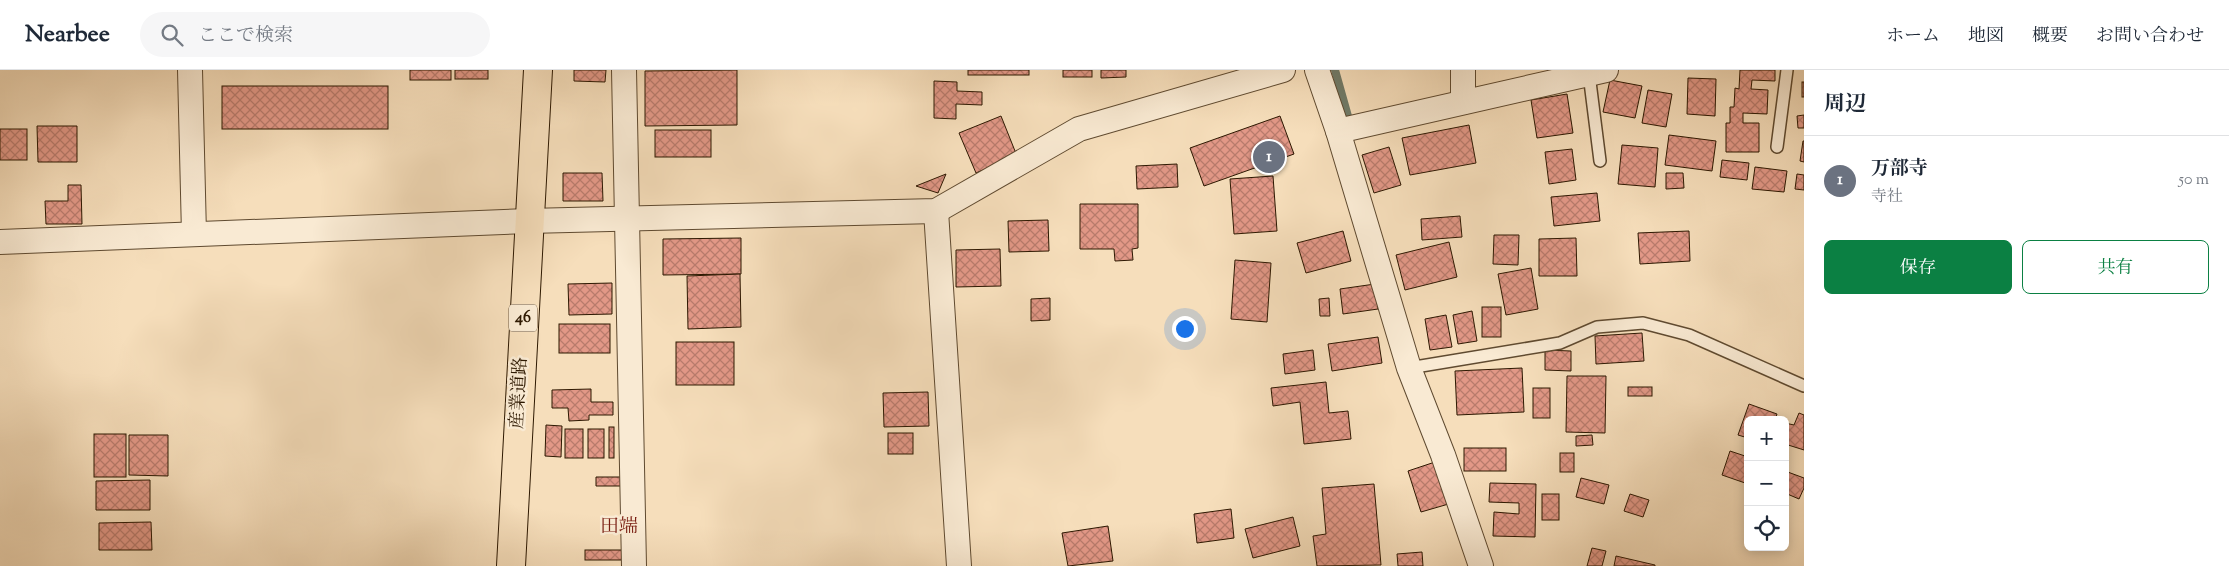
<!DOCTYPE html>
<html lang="ja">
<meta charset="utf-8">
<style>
body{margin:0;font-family:"Sorts Mill Goudy","Noto Serif JP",serif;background:#f6f6f7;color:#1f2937}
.controls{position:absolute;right:15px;bottom:15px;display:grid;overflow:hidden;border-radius:8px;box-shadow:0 2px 12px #0003}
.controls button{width:45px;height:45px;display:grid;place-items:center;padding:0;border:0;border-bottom:1px solid #e0e1e3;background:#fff;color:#1f2937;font:25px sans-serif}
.you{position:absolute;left:1184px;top:258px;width:18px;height:18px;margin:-12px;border:4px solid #fff;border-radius:50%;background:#1a73e8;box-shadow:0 0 0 8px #1a73e833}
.badge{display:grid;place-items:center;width:32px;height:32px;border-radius:50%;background:#0b8043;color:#fff;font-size:16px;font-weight:700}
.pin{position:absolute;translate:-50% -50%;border:2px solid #fff;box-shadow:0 1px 5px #0006}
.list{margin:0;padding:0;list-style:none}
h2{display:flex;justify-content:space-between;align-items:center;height:65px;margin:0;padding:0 20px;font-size:21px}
h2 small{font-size:16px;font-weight:400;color:#747a83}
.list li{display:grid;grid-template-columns:32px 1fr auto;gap:15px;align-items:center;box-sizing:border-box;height:90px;padding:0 20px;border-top:1px solid #e0e1e3}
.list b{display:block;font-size:19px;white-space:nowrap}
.list p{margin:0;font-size:16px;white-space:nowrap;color:#747a83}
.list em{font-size:16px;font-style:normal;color:#747a83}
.actions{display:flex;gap:10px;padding:15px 20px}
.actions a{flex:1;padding:11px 0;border:1px solid #0b8043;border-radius:8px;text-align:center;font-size:18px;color:#0b8043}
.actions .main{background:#0b8043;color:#fff}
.icon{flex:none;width:28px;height:28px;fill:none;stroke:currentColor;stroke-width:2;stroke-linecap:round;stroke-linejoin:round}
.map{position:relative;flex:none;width:1804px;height:496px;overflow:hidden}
header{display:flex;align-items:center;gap:30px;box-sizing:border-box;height:70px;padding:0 25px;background:#fff;border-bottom:1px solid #e0e1e3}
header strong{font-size:24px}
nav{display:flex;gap:28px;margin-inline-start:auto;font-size:18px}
.search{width:350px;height:45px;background:#f6f6f7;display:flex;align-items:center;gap:12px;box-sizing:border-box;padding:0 18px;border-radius:28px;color:#747a83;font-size:19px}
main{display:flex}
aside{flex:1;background:#fff}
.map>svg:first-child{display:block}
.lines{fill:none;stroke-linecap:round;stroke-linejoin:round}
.stream{stroke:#707a68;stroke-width:8}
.building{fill:url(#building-cross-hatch);stroke:#2d1801}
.lane-casing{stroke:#5f4a30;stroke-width:14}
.street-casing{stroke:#5f4a30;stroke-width:26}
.primary-casing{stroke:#2d1801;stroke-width:30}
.lane{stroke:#f9ead3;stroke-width:11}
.street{stroke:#f9ead3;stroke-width:24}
.primary{stroke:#f6debb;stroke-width:28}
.labels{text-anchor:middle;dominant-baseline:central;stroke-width:5;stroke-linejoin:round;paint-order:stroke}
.shield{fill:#f9ead3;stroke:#6a5740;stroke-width:1}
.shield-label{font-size:16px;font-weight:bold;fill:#2d1801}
.street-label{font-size:18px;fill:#2d1801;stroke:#f9ead3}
.neighbourhood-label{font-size:19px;fill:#7a1f14;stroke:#f9ead3}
</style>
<header>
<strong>Nearbee</strong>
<div class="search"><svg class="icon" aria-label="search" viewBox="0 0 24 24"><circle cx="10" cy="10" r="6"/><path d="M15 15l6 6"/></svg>ここで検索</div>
<nav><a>ホーム</a><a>地図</a><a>概要</a><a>お問い合わせ</a></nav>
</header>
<main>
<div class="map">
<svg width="1804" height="496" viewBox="0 0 1804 496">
<defs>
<pattern id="building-cross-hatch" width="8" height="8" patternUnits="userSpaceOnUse" patternTransform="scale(1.25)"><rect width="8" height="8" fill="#e29887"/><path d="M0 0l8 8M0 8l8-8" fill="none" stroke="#b87b6c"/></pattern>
</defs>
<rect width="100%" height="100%" fill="#f6debb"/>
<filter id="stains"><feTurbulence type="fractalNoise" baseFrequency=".004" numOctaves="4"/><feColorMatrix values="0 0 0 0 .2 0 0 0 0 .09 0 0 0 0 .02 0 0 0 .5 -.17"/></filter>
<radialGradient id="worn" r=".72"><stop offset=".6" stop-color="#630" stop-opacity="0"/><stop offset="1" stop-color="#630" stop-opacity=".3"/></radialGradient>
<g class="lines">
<path class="stream" d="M1335,0L1348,46"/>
</g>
<g class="building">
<rect x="410" y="0" width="41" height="10"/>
<rect x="455" y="0" width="33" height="9"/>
<path d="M574,0H606L605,12L574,11Z"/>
<path d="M737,0V55L645,56V1Z"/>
<rect x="968" y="0" width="61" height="5"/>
<rect x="1063" y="0" width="29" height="7"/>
<path d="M1101,0H1126V7L1101,8Z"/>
<path d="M1740,0H1775V11L1752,10L1751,19L1768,20L1767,44L1743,43V53H1759V82H1726V53H1730V37H1734L1735,18L1739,19Z"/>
<path d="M1688,8L1716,9L1715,46L1687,44Z"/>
<path d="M1610,10L1642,16L1635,48L1603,42Z"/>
<path d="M934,11L957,12V21L982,22V35L956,34V49L934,48Z"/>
<rect x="1802" y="12" width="2" height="15"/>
<rect x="222" y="16" width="166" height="43"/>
<path d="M1648,20L1672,24L1666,57L1642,53Z"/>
<path d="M1567,24L1573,63L1537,68L1531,30Z"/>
<path d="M1804,45V58H1798L1797,46Z"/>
<path d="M1001,46L1017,86L976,103L959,63Z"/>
<path d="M1280,46L1294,84L1204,116L1190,78Z"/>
<path d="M1469,55L1476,93L1410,105L1402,68Z"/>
<path d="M37,56H77V92H38Z"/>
<rect x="0" y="59" width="27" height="31"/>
<rect x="655" y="60" width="56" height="27"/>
<path d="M1669,65L1716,71L1712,101L1665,95Z"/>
<path d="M1803,71H1804V92L1800,91Z"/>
<path d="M1622,75L1658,78L1655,117L1618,114Z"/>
<path d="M1389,77L1401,115L1374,123L1362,85Z"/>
<path d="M1572,79L1576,110L1549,114L1545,82Z"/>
<path d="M1722,90L1749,93L1747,110L1720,107Z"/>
<path d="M1177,94L1178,117L1137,119L1136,96Z"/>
<path d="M1755,97L1787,101L1784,122L1752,119Z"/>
<path d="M563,103H602L603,131H563Z"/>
<path d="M1666,103H1683L1684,118L1666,119Z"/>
<path d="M946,104L938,123L916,116Z"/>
<path d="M1797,104L1804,105V120L1795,119Z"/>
<path d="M1273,106L1277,161L1234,164L1230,109Z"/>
<path d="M68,115H81L82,154H46L45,131H68Z"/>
<path d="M1597,123L1600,151L1554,156L1551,127Z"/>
<path d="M1080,134H1138V178L1132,179L1133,190L1115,191L1114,179H1080Z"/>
<path d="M1460,146L1462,167L1422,170L1421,149Z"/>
<path d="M1048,150L1049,181L1009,182L1008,151Z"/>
<path d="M1343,161L1351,191L1306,203L1297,173Z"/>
<path d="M1689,161L1690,191L1640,194L1638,163Z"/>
<path d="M1494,165H1519L1518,195L1493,194Z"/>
<path d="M741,168V204L663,205V169Z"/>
<path d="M1576,168L1577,206H1539V169Z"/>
<path d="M1449,172L1457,207L1405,220L1396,185Z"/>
<path d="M1000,179L1001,216L956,217V180Z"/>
<path d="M1235,190L1271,193L1267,252L1231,249Z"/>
<path d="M1531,198L1538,239L1506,245L1498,204Z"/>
<path d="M740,204L741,257L688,259L687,206Z"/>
<path d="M612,213V244L569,245L568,214Z"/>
<path d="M1375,214L1378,239L1343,244L1340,219Z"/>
<path d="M1050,228V250L1031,251V229Z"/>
<path d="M1329,228L1330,246H1320L1319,229Z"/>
<rect x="1482" y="237" width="19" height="30"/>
<path d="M1472,241L1477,271L1458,274L1453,245Z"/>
<path d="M1446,245L1452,277L1430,280L1425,249Z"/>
<rect x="559" y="254" width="51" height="29"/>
<path d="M1642,263L1644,291L1596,294L1595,266Z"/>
<path d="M1378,267L1382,293L1332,301L1328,274Z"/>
<rect x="676" y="272" width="58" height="43"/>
<path d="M1313,280L1315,300L1285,304L1283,284Z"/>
<path d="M1545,280L1571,281V301L1545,300Z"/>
<path d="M1522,298L1524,342L1457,345L1455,301Z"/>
<path d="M1567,306H1606L1605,363L1566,362Z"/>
<path d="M1326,312L1329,343L1348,341L1351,369L1304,374L1300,332L1273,336L1271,318Z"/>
<rect x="1628" y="317" width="24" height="9"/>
<rect x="1533" y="318" width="17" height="30"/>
<path d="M591,319V332H613V345H589V350L569,351L568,338H552V320Z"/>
<path d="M928,322L929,356L884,357L883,323Z"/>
<path d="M1749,334L1777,344L1775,350H1748V368L1738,365Z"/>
<path d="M1799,343L1804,345V380L1785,374V353L1794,355Z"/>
<path d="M546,355L562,356L561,387L545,386Z"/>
<rect x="609" y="357" width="5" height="31"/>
<rect x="565" y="359" width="18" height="29"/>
<rect x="588" y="359" width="16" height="29"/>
<rect x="888" y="363" width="25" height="21"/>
<rect x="94" y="364" width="32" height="43"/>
<path d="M129,365H168V406L129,405Z"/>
<path d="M1592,365L1593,375L1576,376V366Z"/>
<rect x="1464" y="378" width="42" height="23"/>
<path d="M1730,381L1748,387V414L1722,405Z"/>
<rect x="1560" y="383" width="14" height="19"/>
<path d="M1438,391L1452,433L1421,442L1408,401Z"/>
<path d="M1785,401L1804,408V418L1799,429L1785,423Z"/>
<path d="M596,407H626L625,416H596Z"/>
<path d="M1581,408L1609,415L1604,434L1576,427Z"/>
<path d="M150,410V440H96V411Z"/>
<path d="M1490,413L1536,414L1535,467L1493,466L1494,442L1519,444V433L1489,432Z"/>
<path d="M1374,414L1381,495L1317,496L1313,466L1326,464L1322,418Z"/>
<rect x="1542" y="424" width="17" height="26"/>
<path d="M1630,424L1649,430L1643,447L1624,441Z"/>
<path d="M1231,439L1234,468L1197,473L1194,444Z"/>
<path d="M1293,447L1300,476L1253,488L1245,459Z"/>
<path d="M151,452L152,480H99V453Z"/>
<path d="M1108,456L1113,491L1068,496L1062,463Z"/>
<path d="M1592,478L1606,481L1602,496H1587Z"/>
<rect x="585" y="480" width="40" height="10"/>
<path d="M1422,482L1423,496H1398L1397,484Z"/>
<path d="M1616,486L1655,495V496H1614Z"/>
</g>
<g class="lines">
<defs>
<g id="lane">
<path d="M1589,4L1600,91"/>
<path d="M1777,77L1787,0"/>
<path d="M1409,298L1560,273L1597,257L1643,253L1689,265L1804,316"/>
</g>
<g id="street">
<path d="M190,0L194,164"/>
<path d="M624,0L634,496"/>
<path d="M1317,0L1338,61L1409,298L1443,385L1481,496"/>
<path d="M1463,32V0"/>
<path d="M1338,61L1606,0"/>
<path d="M936,141L959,496"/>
<path d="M0,172L528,151L936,141L1079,59L1283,0"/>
</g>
<path id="primary" d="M511,496L538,0"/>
</defs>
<use href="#lane" class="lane-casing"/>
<use href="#street" class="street-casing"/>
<use href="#primary" class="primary-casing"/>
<use href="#lane" class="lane"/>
<use href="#street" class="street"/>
<use href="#primary" class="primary"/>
</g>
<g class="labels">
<rect class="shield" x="509" y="234.5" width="28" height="27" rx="4"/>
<g class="shield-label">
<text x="523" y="248">46</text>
</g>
<g class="street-label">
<text transform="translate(520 323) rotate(-87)">産業道路</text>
</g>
<g class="neighbourhood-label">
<text x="619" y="457">田端</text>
</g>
</g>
<rect width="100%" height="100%" filter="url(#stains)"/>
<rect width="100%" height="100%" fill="url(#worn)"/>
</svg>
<div class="controls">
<button>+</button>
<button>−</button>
<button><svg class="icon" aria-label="locate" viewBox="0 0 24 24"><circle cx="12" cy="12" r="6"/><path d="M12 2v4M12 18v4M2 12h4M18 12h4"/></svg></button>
</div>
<div class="you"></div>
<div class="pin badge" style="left:1269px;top:87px;background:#6b7280">1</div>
</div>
<aside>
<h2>周辺<small></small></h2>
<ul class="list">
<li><span class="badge" style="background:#6b7280">1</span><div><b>万部寺</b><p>寺社</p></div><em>50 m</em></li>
</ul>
<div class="actions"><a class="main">保存</a><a>共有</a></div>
</aside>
</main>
